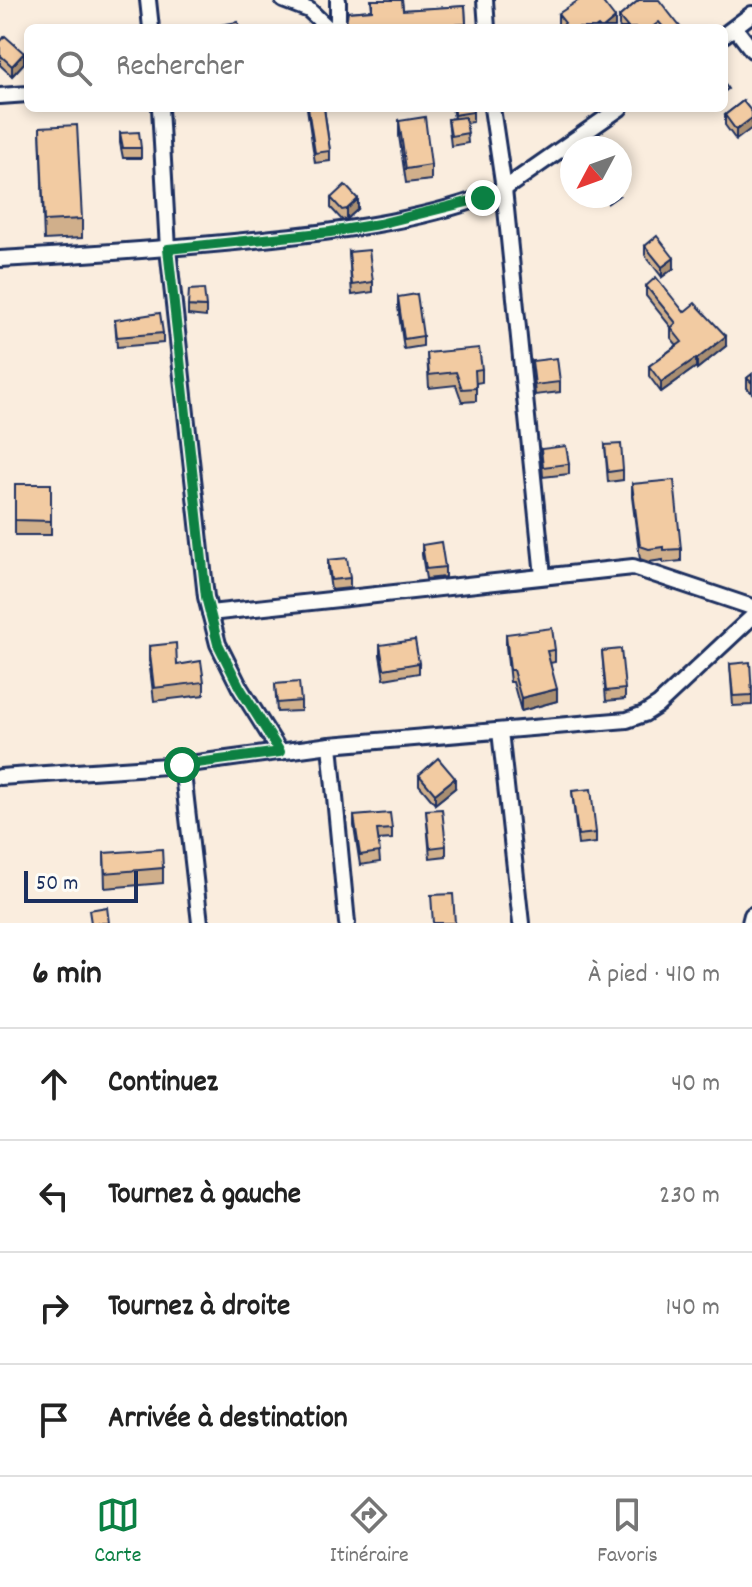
<!DOCTYPE html>
<html lang="fr">
<meta charset="utf-8">
<style>
body{margin:0;font-family:Dekko,sans-serif;background:#f2f2f2;color:#222}
.compass{position:absolute;left:560px;top:136px;width:72px;height:72px;border-radius:50%;background:#fff;box-shadow:0 4px 12px #0003;rotate:229deg}
.scale{position:absolute;left:24px;bottom:20px;width:114px;box-sizing:border-box;padding-left:8px;border:4px solid #1b2f5e;border-top:0;font-size:22px;line-height:28px;white-space:nowrap;color:#1b2f5e;-webkit-text-stroke:6px #fdfcf7;paint-order:stroke}
.stop{position:absolute;width:24px;height:24px;margin:-18px;border:6px solid #0b8043;border-radius:50%;background:#fff}
.stop.end{background:#0b8043;border-color:#fff;box-shadow:0 2px 8px #0008}
.list{margin:0;padding:0;list-style:none}
h2{display:flex;justify-content:space-between;align-items:center;height:104px;margin:0;padding:0 32px;font-size:34px}
h2 small{font-size:26px;font-weight:400;color:#767676}
.list li{display:grid;grid-template-columns:52px 1fr auto;gap:24px;align-items:center;box-sizing:border-box;height:112px;padding:0 32px;border-top:2px solid #e0e0e0}
.list b{display:block;font-size:30px;white-space:nowrap}
.list em{font-size:26px;font-style:normal;color:#767676}
.icon{flex:none;width:44px;height:44px;fill:none;stroke:currentColor;stroke-width:2;stroke-linecap:round;stroke-linejoin:round}
.map{position:relative;flex:none;width:752px;height:923px;overflow:hidden}
.search{position:absolute;background:#fff;box-shadow:0 4px 12px #0003;left:24px;right:24px;top:24px;height:88px;display:flex;align-items:center;gap:20px;box-sizing:border-box;padding:0 28px;border-radius:12px;color:#767676;font-size:30px}
.sheet{height:552px;background:#fff}
nav{display:flex;justify-content:space-around;align-items:center;box-sizing:border-box;height:112px;border-top:2px solid #e0e0e0;background:#fff;font-size:22px;color:#767676}
nav a{display:grid;justify-items:center;gap:4px}
nav .on{color:#0b8043}
.map>svg:first-child{display:block}
.lines{fill:none;stroke-linecap:round;stroke-linejoin:round}
.minor-casing{stroke:#1b2f5e;stroke-width:20}
.minor{stroke:#fdfcf7;stroke-width:14}
.wall{fill:#d0af8b;stroke:#1b2f5e;stroke-width:2}
.shaded-wall{fill:#a98e71;stroke:#1b2f5e;stroke-width:2}
.building{fill:#f2cba2;stroke:#1b2f5e;stroke-width:2}
.route{stroke:#0b8043;stroke-width:10}
</style>
<div class="map">
<svg width="752" height="923" viewBox="0 0 752 923">
<rect width="100%" height="100%" fill="#faedde"/>
<filter id="ink" filterUnits="userSpaceOnUse"><feTurbulence type="fractalNoise" baseFrequency=".0125" numOctaves="2"/><feDisplacementMap in="SourceGraphic" scale="16" xChannelSelector="R" yChannelSelector="G"/><feConvolveMatrix kernelMatrix="1 2 1 2 8 2 1 2 1" color-interpolation-filters="sRGB"/></filter>
<g filter="url(#ink)">
<g class="lines">
<defs>
<g id="minor">
<path d="M148,0L151,28"/>
<path d="M283,0L309,10L328,28"/>
<path d="M338,0V28"/>
<path d="M485,0L487,28"/>
<path d="M735,28L752,50"/>
<path d="M724,35L752,14"/>
<path d="M0,96L28,94"/>
<path d="M160,108L168,249L206,597L218,644L240,688L280,752"/>
<path d="M492,108L504,189L543,576"/>
<path d="M0,259C91,254 182,248 273,238C350,230 432,219 504,189L620,108"/>
<path d="M210,613L633,567L752,607"/>
<path d="M500,731L521,923"/>
<path d="M330,745L347,923"/>
<path d="M182,765L200,923"/>
<path d="M0,777L182,765L330,745L627,720L644,714L658,705L752,617"/>
<path d="M750,923L752,915"/>
</g>
</defs>
<use href="#minor" class="minor-casing"/>
<use href="#minor" class="minor"/>
</g>
<g class="wall">
<path d="M371,0H402L403,10L465,6L466,28H345L348,12L372,10Z"/>
<path d="M639,0L681,28H620L619,26V17Z"/>
<path d="M558,14L615,28H560L561,27L558,24Z"/>
<path d="M0,42L24,63L12,76L0,65Z"/>
<path d="M743,101L736,140L725,125V115Z"/>
<path d="M307,108H324L330,151V161L315,163Z"/>
<path d="M452,108H473V122L466,123L468,143L451,146L448,119L454,118Z"/>
<path d="M399,121L431,165V180L406,183L399,136Z"/>
<path d="M40,127L82,219V238L44,240Z"/>
<path d="M120,133L141,148V158H123L120,143Z"/>
<path d="M603,196H618L608,203Z"/>
<path d="M331,198L358,209L347,219L342,220L331,208Z"/>
<path d="M645,246L674,268L662,277L645,255Z"/>
<path d="M349,252L373,282V292L352,295Z"/>
<path d="M646,286L684,312L726,346L697,369L696,367L661,392L649,376V366L677,345L671,338V327L646,296Z"/>
<path d="M398,297L423,336V346L404,349L398,307Z"/>
<path d="M188,306L206,307V317L188,315Z"/>
<path d="M115,320L163,333V343L117,347Z"/>
<path d="M427,353L482,369V382L476,383V401L462,402L456,385L429,388Z"/>
<path d="M532,361L560,382V392L535,395Z"/>
<path d="M752,374V393L747,388V378Z"/>
<path d="M605,445L623,470V480L608,482Z"/>
<path d="M541,449L569,464V474L543,477Z"/>
<rect x="15" y="484" width="36" height="51"/>
<path d="M632,484L681,549V561L663,563V560L649,562L640,559L632,497Z"/>
<path d="M422,545L445,567V577L426,579L422,555Z"/>
<path d="M328,560L350,578V588L331,590L328,570Z"/>
<path d="M506,634L555,650V662L550,663L557,701L521,711L513,682H510L506,646Z"/>
<path d="M380,645L419,663V673L384,679L380,655Z"/>
<path d="M149,646L204,682V695L154,701L149,660Z"/>
<path d="M602,651L625,689V699L606,701Z"/>
<path d="M730,664L752,686V705L733,706Z"/>
<path d="M275,684L301,701V711L277,712Z"/>
<path d="M419,775L455,788L435,804L419,785Z"/>
<path d="M572,791L596,833V843L578,845Z"/>
<path d="M426,810L446,846V856L430,858Z"/>
<path d="M354,816L392,829V839L378,840L380,862L360,865L354,826Z"/>
<path d="M104,853L163,868V883L105,888Z"/>
</g>
<g class="shaded-wall">
<path d="M615,18V28H603Z"/>
<path d="M24,53V63L12,76V66Z"/>
<path d="M752,118V128L736,140V130Z"/>
<path d="M608,196H618L608,203Z"/>
<path d="M358,199V209L347,219V209Z"/>
<path d="M674,258V268L662,277V267Z"/>
<path d="M726,336V346L697,369V359Z"/>
<path d="M696,358V367L661,392V382Z"/>
<path d="M557,689V701L521,711V698Z"/>
<path d="M455,778V788L435,804V794Z"/>
</g>
<g class="building">
<path d="M372,0H402L403,10L465,6L466,24L404,28H382V24L345,27L348,12L372,10Z"/>
<path d="M579,0H601L615,18L603,28H600L598,26L595,28H560L565,23L558,14Z"/>
<path d="M639,0H659L681,28H664L659,22L651,28H628L619,17Z"/>
<path d="M238,22L240,28H214V26Z"/>
<path d="M5,36L24,53L12,66L0,55V42Z"/>
<path d="M724,83L728,89L724,92Z"/>
<path d="M743,101L752,112V118L736,130L725,115Z"/>
<path d="M308,108H324L330,151L315,153Z"/>
<path d="M454,108H473V112L454,115Z"/>
<path d="M425,117L431,165L406,169L399,121Z"/>
<path d="M465,117L468,133L451,136L448,119Z"/>
<path d="M77,125L82,219L44,221L40,127Z"/>
<path d="M139,132L141,148H123L120,133Z"/>
<path d="M345,185L358,199L347,209L342,210L331,198Z"/>
<path d="M657,236L674,258L662,267L645,246Z"/>
<path d="M369,250L373,282L352,285L349,252Z"/>
<path d="M656,277L684,312L695,303L726,336L697,359L696,358L661,382L649,366L682,342L671,328L676,323L646,286Z"/>
<path d="M204,289L206,307L188,306L189,290Z"/>
<path d="M417,294L423,336L404,339L398,297Z"/>
<path d="M160,313L163,333L117,337L115,320Z"/>
<path d="M479,348L482,369L475,370L476,388L462,389L456,372L429,375L427,353Z"/>
<path d="M557,358L560,382L535,385L532,361Z"/>
<path d="M752,374V383L747,378Z"/>
<path d="M621,444L623,470L608,472L605,445Z"/>
<path d="M566,446L569,464L543,467L541,449Z"/>
<path d="M674,480L681,549L663,550V547L649,549L640,546L632,484Z"/>
<path d="M15,484H51V521L15,520Z"/>
<path d="M441,542L445,567L426,569L422,545Z"/>
<path d="M347,558L350,578L331,580L328,560Z"/>
<path d="M552,628L555,650L547,651L557,689L521,698L513,670H510L506,634Z"/>
<path d="M415,640L419,663L384,669L380,645Z"/>
<path d="M176,643L177,665L201,661L204,682L154,688L149,646Z"/>
<path d="M621,649L625,689L606,691L602,651Z"/>
<path d="M750,662L752,695L733,696L730,664Z"/>
<path d="M299,682L301,701L277,703L275,684Z"/>
<path d="M438,758L455,778L435,794L419,775Z"/>
<path d="M591,789L596,833L578,835L572,791Z"/>
<path d="M442,809L446,846L430,848L426,810Z"/>
<path d="M390,813L392,829L377,830L380,852L360,855L354,816Z"/>
<path d="M162,849L163,868L105,873L104,853Z"/>
<path d="M453,894L455,923H433L431,895Z"/>
<path d="M107,907L109,923H91L89,910Z"/>
</g>
</g>
<g class="lines" filter="url(#ink)">
<path class="route" d="M182,765L280,752L240,688L218,644L206,597L168,249L330,232L379,224L483,198"/>
</g>
</svg>
<svg class="compass" viewBox="-18 -18 36 36"><path d="M0-13l5 13h-10z" fill="#e53935"/><path d="M0 13l5-13h-10z" fill="#767676"/></svg>
<div class="scale">50 m</div>
<div class="stop" style="left:182px;top:765px"></div>
<div class="stop end" style="left:483px;top:198px"></div>
<div class="search"><svg class="icon" aria-label="search" viewBox="0 0 24 24"><circle cx="10" cy="10" r="6"/><path d="M15 15l6 6"/></svg>Rechercher</div>
</div>
<section class="sheet">
<h2>6 min<small>À pied · 410 m</small></h2>
<ul class="list">
<li><svg class="icon" aria-label="ahead" viewBox="0 0 24 24"><path d="M12 20V5M6 11l6-6 6 6"/></svg><div><b>Continuez</b></div><em>40 m</em></li>
<li><svg class="icon" aria-label="left" viewBox="0 0 24 24"><path d="M17 20v-9H6M10 6l-5 5 5 5"/></svg><div><b>Tournez à gauche</b></div><em>230 m</em></li>
<li><svg class="icon" aria-label="right" viewBox="0 0 24 24"><path d="M7 20v-9h11M14 6l5 5-5 5"/></svg><div><b>Tournez à droite</b></div><em>140 m</em></li>
<li><svg class="icon" aria-label="arrive" viewBox="0 0 24 24"><path d="M6 21V4h12l-3 4 3 4H6"/></svg><div><b>Arrivée à destination</b></div></li>
</ul>
</section>
<nav>
<a class="on"><svg class="icon" aria-label="map" viewBox="0 0 24 24"><path d="M3 6l6-2 6 2 6-2v14l-6 2-6-2-6 2zM9 4v14M15 6v14"/></svg>Carte</a>
<a><svg class="icon" aria-label="directions" viewBox="0 0 24 24"><path d="M12 3l9 9-9 9-9-9zM9 14v-3h6M13 9l2 2-2 2"/></svg>Itinéraire</a>
<a><svg class="icon" aria-label="saved" viewBox="0 0 24 24"><path d="M7 4h10v16l-5-4-5 4z"/></svg>Favoris</a>
</nav>
